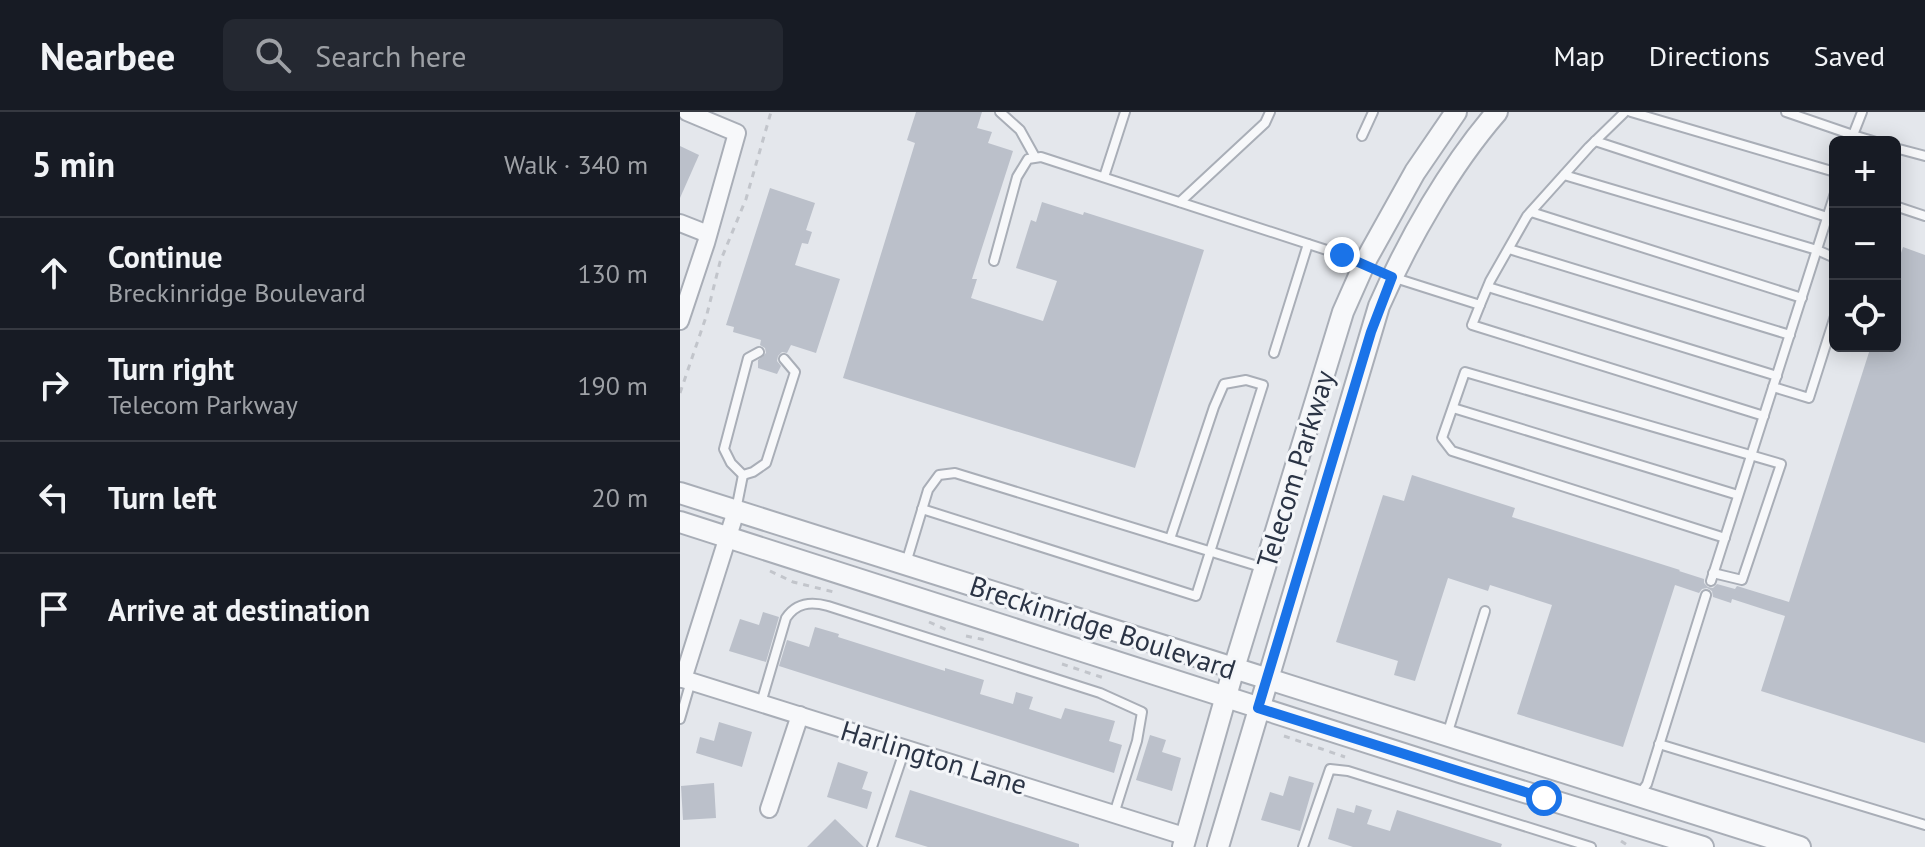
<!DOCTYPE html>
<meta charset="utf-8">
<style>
body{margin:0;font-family:"PT Sans",sans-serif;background:#242831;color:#f1f3f6}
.controls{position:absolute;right:24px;top:24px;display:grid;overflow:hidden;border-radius:12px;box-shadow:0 4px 20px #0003}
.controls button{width:72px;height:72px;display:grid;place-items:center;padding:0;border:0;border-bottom:2px solid #363941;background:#171b24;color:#f1f3f6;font:40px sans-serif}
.stop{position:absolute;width:24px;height:24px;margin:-18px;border:6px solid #1a73e8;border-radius:50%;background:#fff}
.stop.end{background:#1a73e8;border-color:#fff;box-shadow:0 2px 8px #0008}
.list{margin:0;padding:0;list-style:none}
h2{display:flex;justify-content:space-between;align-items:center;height:104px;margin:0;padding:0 32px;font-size:34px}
h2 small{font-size:26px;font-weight:400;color:#9ea1a6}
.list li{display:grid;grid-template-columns:52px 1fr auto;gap:24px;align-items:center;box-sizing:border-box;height:112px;padding:0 32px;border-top:2px solid #363941}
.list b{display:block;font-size:30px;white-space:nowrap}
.list p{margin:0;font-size:26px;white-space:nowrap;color:#9ea1a6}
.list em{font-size:26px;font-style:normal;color:#9ea1a6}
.icon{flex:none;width:44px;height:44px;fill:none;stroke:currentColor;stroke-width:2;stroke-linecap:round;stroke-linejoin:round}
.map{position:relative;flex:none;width:1245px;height:735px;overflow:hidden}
header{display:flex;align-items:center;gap:48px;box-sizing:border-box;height:112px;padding:0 40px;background:#171b24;border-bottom:2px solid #363941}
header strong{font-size:38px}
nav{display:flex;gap:44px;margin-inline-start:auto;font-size:28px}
.search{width:560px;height:72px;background:#242831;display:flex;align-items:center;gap:20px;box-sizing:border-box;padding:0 28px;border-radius:12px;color:#9ea1a6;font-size:30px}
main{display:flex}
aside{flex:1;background:#171b24}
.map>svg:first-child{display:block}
.building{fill:#bbc0ca}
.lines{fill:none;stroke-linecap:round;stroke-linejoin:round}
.service-casing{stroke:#a9aeb7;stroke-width:12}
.minor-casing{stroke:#a9aeb7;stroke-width:20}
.tertiary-casing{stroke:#a9aeb7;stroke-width:24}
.path{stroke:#c2c5cb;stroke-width:3;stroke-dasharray:6 6;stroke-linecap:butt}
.service{stroke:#f7f8fa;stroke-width:8}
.minor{stroke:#f7f8fa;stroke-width:16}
.tertiary{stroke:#f7f8fa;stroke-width:20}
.route{stroke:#1a73e8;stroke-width:10}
.labels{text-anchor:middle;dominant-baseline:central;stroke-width:6;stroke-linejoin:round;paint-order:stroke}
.street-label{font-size:28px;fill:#2b3445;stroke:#f4f6f9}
</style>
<header>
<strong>Nearbee</strong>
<div class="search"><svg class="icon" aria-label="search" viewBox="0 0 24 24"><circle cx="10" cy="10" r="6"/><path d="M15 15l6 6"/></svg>Search here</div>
<nav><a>Map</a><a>Directions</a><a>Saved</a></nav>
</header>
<main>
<aside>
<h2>5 min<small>Walk · 340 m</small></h2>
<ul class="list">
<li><svg class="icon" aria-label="ahead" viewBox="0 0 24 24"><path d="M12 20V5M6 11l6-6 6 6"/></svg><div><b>Continue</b><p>Breckinridge Boulevard</p></div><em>130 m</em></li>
<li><svg class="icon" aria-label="right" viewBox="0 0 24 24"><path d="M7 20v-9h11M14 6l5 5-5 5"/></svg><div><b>Turn right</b><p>Telecom Parkway</p></div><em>190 m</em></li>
<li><svg class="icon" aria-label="left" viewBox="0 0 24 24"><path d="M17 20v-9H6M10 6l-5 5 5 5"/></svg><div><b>Turn left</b></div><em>20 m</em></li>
<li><svg class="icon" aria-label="arrive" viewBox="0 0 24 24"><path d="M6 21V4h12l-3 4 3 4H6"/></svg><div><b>Arrive at destination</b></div></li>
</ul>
</aside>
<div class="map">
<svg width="1245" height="735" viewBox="0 0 1245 735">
<rect width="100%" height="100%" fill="#e4e7ec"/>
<g class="building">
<path d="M236,0H302L297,16L312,20L308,31L333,39L292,167H297L291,186L363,209L377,169L336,156L351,108L356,110L362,90L403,103L404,100L524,138L455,356L163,266L235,31L227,28Z"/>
<path d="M0,34L19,43L0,86Z"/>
<path d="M90,76L135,91L126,118L132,120L128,132L122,131L115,153L160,167L136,241L111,233L107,241L102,240L98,244L97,249L101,254L97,262L78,256V248L86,241L85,236L80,233L81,228L53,220L54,215L46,213Z"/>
<path d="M1223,135L1245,143V631L1081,579L1105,504L1052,487L1051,491L1033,485L1032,479L1027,476L1022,477L1019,481L995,473L943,635L837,602L872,493L810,473L808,479L768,466L735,569L714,563L718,549L656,530L703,383L724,389L732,363L835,396L832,405L1000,458L999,459L1024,467V471L1028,475L1033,476L1037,472L1055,477L1057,474L1109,490L1191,234H1215V159Z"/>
<path d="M83,500L99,505L86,550L49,539L60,507L79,513Z"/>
<path d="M135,515L159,522L158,525L199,538L265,559V556L304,568L300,582L333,592L336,580L353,585L349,597L381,607L385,596L435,609L429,629L442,633L434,661L99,554L107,528L129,535Z"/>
<path d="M39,610L72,620L62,655L16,641L20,625L34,629Z"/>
<path d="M470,623L486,628L482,640L501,646L492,679L456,668Z"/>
<path d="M158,650L188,660L182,677L192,680L187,697L147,685Z"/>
<path d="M609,664L634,671L620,719L581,708L590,680L603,684Z"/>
<path d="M34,671L36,706L3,708L1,674Z"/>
<path d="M230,678L399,732V735H248L215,725Z"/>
<path d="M676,693L692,698L687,712L710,719L717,698L822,732L821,735H673L648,727L657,696L674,701Z"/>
<path d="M155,707L184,735H127Z"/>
</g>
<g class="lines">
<defs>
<g id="service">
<path d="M320,0L340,18L355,45"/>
<path d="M951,0L1155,60"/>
<path d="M1106,0L1173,23L1171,30"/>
<path d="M1182,0L1173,23L1196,30"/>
<path d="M682,24L693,0"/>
<path d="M915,29L1147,105"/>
<path d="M1215,36L1245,44"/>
<path d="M884,63L1137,138L1155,146"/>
<path d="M424,65L445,0"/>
<path d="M500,90L585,11L590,0"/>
<path d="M1215,94L1245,104"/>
<path d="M851,100L1122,186"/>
<path d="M829,137L1110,223"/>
<path d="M314,149L337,65L348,47L361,45L662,143L683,154"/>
<path d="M712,165L800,193L810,169L847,104L909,35L945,0"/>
<path d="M808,175L1097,264"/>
<path d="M800,193L792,213L1084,304"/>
<path d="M79,240L68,246L44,337L51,351L63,363L73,360L86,351L115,260L104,247"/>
<path d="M594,241L628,132"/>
<path d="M1093,275L1129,286L1155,204"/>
<path d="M773,296L1058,383"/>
<path d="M242,397L516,484L583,273L566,268L544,272L534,295L490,427"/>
<path d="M56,398L63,363"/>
<path d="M226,451L248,378L259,363L275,361L584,456"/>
<path d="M1033,461L1062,468L1101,352L785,260L762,326L772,339L1045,426"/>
<path d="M1031,469L1155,81"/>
<path d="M81,591L106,506C116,491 130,489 148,494L420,581L462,600L457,629L434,702"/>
<path d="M0,607L11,569"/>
<path d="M767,623L805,499"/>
<path d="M979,632L1245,713"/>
<path d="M959,683L967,672L1026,483"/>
<path d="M192,735L225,637"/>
<path d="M623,735L650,657L668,659L911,735"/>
</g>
<g id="minor">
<path d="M0,111L28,122"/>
<path d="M0,209L26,131L57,21L7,0"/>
<path d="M0,566L507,725"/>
<path d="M3,567L56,399"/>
<path d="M89,697L120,603"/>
</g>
<g id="tertiary">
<path d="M0,381L1120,735"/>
<path d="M0,410L783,661L1023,735"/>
<path d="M503,735L554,556L663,200L687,146L735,60L776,0"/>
<path d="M538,735L699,194C728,128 770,54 817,0"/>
</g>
</defs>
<use href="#service" class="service-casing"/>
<use href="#minor" class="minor-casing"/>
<use href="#tertiary" class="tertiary-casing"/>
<g class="path">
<path d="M0,281L27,202L40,150L66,87L91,0"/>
<path d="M90,459L113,470L154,480"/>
<path d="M249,510L267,518"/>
<path d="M286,524L306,528"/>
<path d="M382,552L424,566"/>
<path d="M604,624L665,645"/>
<path d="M941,729L950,735"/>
</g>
<use href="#service" class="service"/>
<use href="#minor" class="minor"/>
<use href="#tertiary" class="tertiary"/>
</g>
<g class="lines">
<path class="route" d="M662,143L712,165L691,220L578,596L864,686"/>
</g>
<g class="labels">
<g class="street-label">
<text transform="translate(615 357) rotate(-73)">Telecom Parkway</text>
<text transform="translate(423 515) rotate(18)">Breckinridge Boulevard</text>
<text transform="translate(254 645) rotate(17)">Harlington Lane</text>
</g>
</g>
</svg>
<div class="controls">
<button>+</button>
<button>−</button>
<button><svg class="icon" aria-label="locate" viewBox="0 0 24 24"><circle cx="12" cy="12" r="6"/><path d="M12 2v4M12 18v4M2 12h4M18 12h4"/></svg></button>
</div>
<div class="stop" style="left:864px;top:686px"></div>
<div class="stop end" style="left:662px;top:143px"></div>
</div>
</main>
